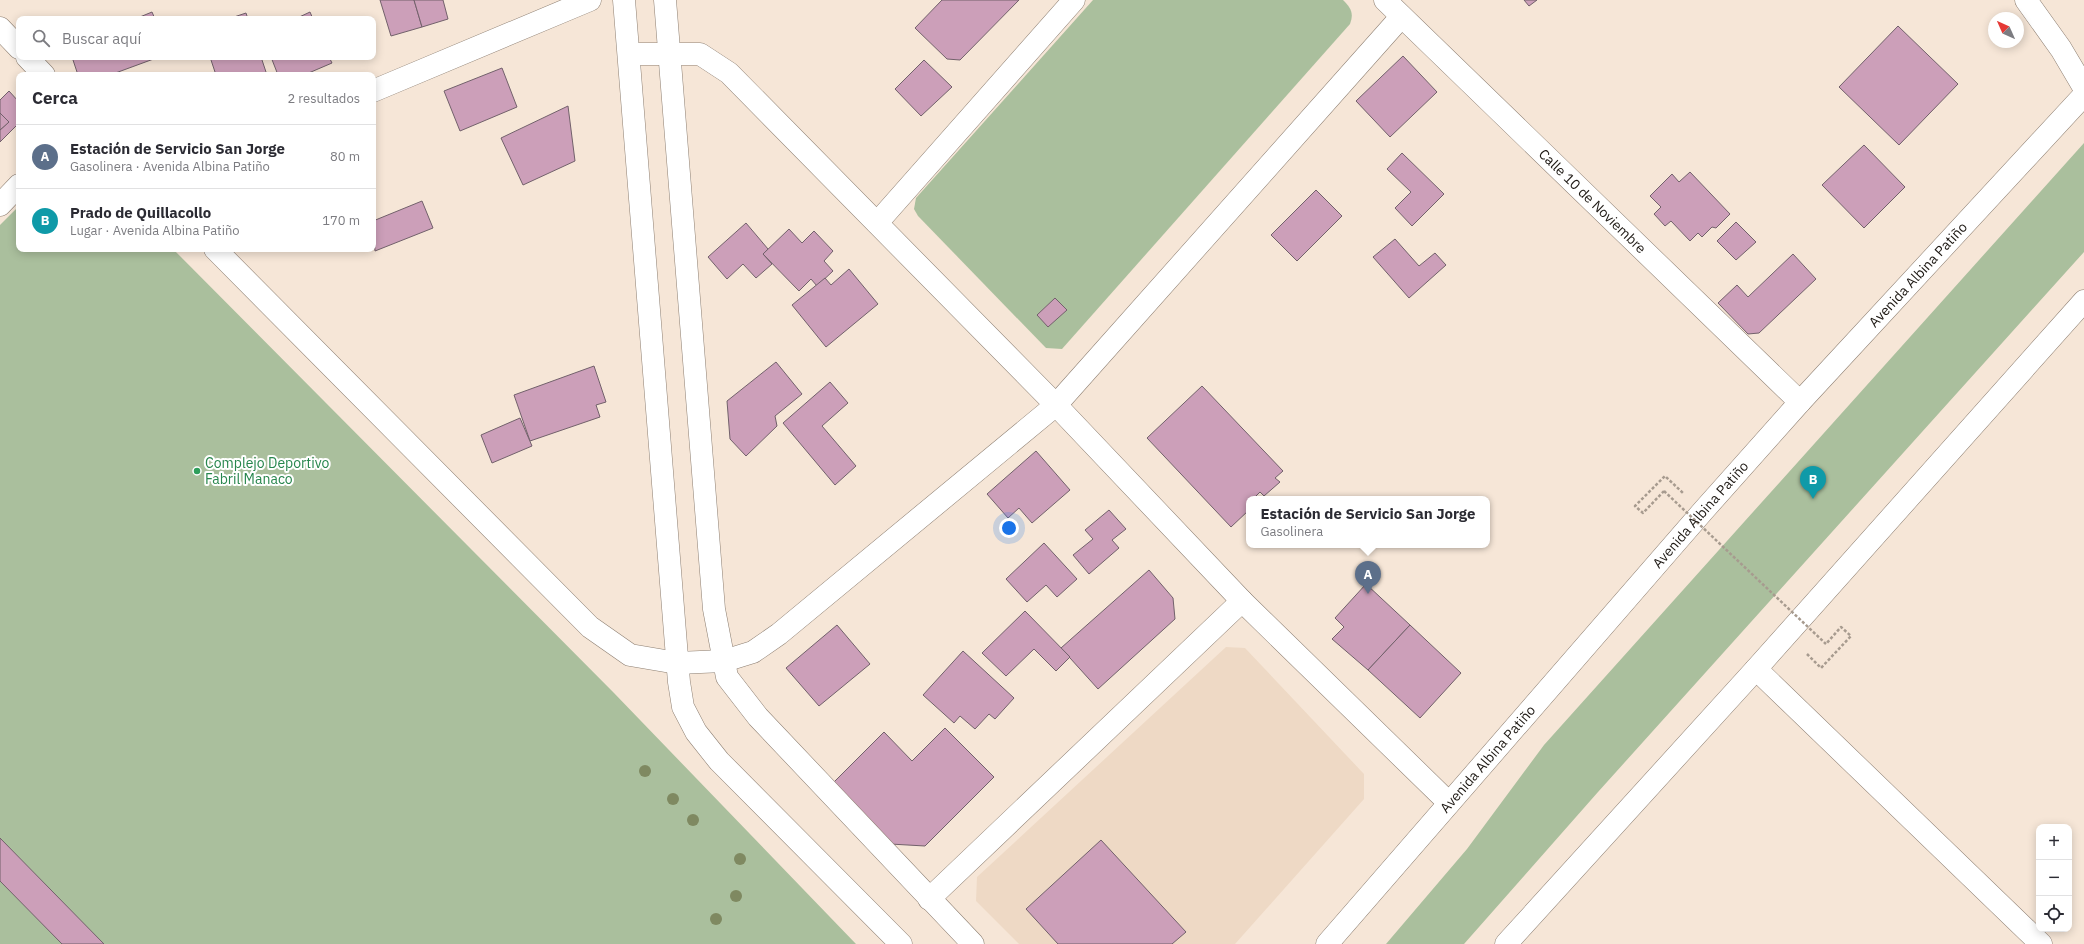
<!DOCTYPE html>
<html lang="es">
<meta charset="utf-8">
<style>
body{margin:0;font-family:"IBM Plex Sans",sans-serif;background:#f7f7f7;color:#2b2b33}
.controls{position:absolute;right:12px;bottom:12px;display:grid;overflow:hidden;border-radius:8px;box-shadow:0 2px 10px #0003}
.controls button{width:36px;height:36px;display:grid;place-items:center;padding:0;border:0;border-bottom:1px solid #e1e1e2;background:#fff;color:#2b2b33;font:20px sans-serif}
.compass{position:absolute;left:1988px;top:12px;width:36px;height:36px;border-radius:50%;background:#fff;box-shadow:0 2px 10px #0003;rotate:315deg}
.you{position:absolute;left:1009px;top:528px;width:14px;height:14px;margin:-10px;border:3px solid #fff;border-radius:50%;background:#1a73e8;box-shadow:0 0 0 6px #1a73e833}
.badge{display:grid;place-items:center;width:26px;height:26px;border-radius:50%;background:#4043b7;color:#fff;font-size:13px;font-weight:700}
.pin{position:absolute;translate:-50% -33px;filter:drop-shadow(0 1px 2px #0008)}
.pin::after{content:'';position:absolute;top:21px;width:14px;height:12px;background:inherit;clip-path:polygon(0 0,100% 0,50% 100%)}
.popup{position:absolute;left:1246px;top:496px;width:244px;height:52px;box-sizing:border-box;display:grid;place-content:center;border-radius:8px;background:#fff;filter:drop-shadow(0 1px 3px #0005);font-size:13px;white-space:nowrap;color:#7c7c81}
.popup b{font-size:15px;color:#2b2b33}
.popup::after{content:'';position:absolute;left:50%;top:100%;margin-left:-8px;border:8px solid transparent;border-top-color:#fff}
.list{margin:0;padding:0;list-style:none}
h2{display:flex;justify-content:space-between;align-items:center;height:52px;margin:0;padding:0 16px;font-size:17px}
h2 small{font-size:13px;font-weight:400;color:#7c7c81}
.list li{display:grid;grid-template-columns:26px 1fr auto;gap:12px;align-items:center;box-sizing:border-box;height:64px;padding:0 16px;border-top:1px solid #e1e1e2}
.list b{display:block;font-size:15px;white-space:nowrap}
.list p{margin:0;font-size:13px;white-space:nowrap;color:#7c7c81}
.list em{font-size:13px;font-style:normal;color:#7c7c81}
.icon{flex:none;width:22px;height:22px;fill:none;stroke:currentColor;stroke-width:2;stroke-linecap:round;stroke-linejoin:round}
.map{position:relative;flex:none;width:2084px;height:944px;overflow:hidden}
.search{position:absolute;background:#fff;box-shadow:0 2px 10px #0003;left:16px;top:16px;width:360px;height:44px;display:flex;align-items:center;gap:10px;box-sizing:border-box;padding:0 14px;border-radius:8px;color:#7c7c81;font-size:15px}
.panel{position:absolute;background:#fff;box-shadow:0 2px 10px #0003;left:16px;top:72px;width:360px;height:180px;border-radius:8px}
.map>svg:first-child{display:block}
.built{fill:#eed9c5}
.green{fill:#aabf9d}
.building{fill:#cc9fb9;stroke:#72616b}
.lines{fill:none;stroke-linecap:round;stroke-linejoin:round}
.minor-casing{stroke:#8d7f72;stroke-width:23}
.secondary-casing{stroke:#8d7f72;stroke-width:23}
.trunk-casing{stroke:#8d7f72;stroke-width:23}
.path{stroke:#a79b8f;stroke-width:2.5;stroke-dasharray:3 2;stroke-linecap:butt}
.minor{stroke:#fff;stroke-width:22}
.secondary{stroke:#fff;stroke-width:22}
.trunk{stroke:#fff;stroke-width:22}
.path-bridge{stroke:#a79b8f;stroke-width:2.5;stroke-dasharray:3 2;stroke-linecap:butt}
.tree{fill:#7f8961}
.leisure-dot{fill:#2e9e5b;stroke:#fff;stroke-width:1.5}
.labels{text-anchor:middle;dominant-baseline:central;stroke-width:4;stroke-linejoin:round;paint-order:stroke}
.street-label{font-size:14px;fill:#1d1813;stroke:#fff}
.leisure-label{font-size:14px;fill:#27864d;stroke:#fff;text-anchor:start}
</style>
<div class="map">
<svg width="2084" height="944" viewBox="0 0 2084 944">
<rect width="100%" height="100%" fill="#f6e6d7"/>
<path class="built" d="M1226,647L1245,648L1364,774V799L1235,944H1019L976,901L977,877Z"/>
<g class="green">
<path d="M1093,0H1343C1351,8 1354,13 1350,24L1062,349L1046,348L918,216L914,209L916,198Z"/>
<path d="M2084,143V252L1598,792L1464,944H1386L1467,849L1544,745Z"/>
<path d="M19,206V249H173L614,693L856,944H0V225Z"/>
</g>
<g class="building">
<path d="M380,0H414L422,27L391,36Z"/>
<path d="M414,0H443L448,19L422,27Z"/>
<path d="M942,0H1019L960,60L947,59L915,28Z"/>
<path d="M1524,0H1537L1529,6Z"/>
<path d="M152,12L155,19H135Z"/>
<path d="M310,12L313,19H295Z"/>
<path d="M246,13L248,19H228Z"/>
<path d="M1898,26L1958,84L1899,145L1839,87Z"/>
<path d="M1403,56L1437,92L1390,137L1356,101Z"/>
<path d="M72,57H159L110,75H78Z"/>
<path d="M210,57H261L267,75H216Z"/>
<path d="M271,57H329L332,63L304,75H278Z"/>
<path d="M924,60L952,87L921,116L895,89Z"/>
<path d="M502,68L517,107L460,131L444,91Z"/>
<path d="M9,91L19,102V123L0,142V130L9,122L0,113V100Z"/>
<path d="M568,106L575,161L523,185L501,138Z"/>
<path d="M0,113L9,122L0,130Z"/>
<path d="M1864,145L1905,187L1864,228L1822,185Z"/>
<path d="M1402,153L1444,194L1412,226L1395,208L1411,192L1387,169Z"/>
<path d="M1690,172L1730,214L1716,228L1712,227L1702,237L1698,233L1690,241L1671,221L1665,226L1654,214L1661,207L1650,196L1672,174L1679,182Z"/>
<path d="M1316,190L1342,216L1297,261L1271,235Z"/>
<path d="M422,201L433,228L375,251L373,221Z"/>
<path d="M1736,222L1756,242L1736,260L1717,241Z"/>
<path d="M746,223L768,249L763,254L772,264L756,278L743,264L727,279L708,257Z"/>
<path d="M789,229L802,243L814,231L833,251L824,261L833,271L817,286L811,279L799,291L763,254Z"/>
<path d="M1395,239L1419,266L1435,253L1446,265L1409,298L1373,257Z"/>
<path d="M1793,254L1816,279L1759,333L1748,334L1718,303L1737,285L1748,297Z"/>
<path d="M849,269L878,304L826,347L792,305L825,278L831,285Z"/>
<path d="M1055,298L1067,310L1048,327L1037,315Z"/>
<path d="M776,362L802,394L775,416L777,426L746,456L730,439L727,401Z"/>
<path d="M594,366L606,402L596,405L600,417L530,441L514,395Z"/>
<path d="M830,382L848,403L822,426L856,466L835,485L783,423Z"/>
<path d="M1202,386L1283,471L1275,478L1280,482L1264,496L1260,492L1253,499H1249V510L1231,527L1147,438Z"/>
<path d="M520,418L532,446L492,463L481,435Z"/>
<path d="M1036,451L1070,490L1032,523L1019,508L1008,518L987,494Z"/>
<path d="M1109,510L1126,529L1112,540L1119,548L1089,574L1073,555L1093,539L1085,530Z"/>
<path d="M1044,543L1077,579L1057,597L1046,585L1027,602L1006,579Z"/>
<path d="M1149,570L1173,598L1175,619L1098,689L1061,648Z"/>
<path d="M1366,584L1410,625L1368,670L1332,639L1344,627L1335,618Z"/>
<path d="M1025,611L1070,657L1056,671L1034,649L1006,676L982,653Z"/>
<path d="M837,625L870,664L819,706L786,668Z"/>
<path d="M1410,625L1461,673L1420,718L1368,670Z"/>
<path d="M963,651L1014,698L995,719L989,714L975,729L960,716L954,723L923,695Z"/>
<path d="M945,728L994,777L925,846L890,844L831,785L884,732L912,761Z"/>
<path d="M0,838L104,944H62L0,881Z"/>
<path d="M1101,840L1186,932L1172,944H1058L1026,909Z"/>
</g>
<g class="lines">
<defs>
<g id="minor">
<path id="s1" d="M1385,0L1800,402"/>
<path d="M2026,0L2061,49L2084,88"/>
<path d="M0,28L19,48"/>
<path d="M629,54H700L729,73L1056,405L1242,601L1449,803"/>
<path d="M27,57L44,75"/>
<path d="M373,91L590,0"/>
<path d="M0,205L19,185"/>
<path d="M877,223L1074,0"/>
<path d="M215,249L590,627L630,655L677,663L724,661L753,652L779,634L1056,405L1401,17"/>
<path d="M1756,669L2041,944"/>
<path d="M929,899L1242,601"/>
</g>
<g id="secondary">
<path d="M624,0L679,682L683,707L696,732L719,761L901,944"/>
<path d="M665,0L714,609L727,677L758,717L973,944"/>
</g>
<g id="trunk">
<path id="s2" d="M1327,944L1703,511L1800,402L2084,95"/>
<path d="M1506,944L1756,669L2084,301"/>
</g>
</defs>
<use href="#minor" class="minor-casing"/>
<use href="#secondary" class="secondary-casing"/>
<use href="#trunk" class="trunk-casing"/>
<g class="path">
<path d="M1664,491L1643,513L1635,506L1665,476L1683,493"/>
<path d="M1807,654L1821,668L1851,636L1841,627L1826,644"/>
</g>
<use href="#minor" class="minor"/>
<use href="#secondary" class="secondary"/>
<use href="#trunk" class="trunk"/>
<path class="path-bridge" d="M1664,491L1826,644"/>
</g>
<g class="tree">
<circle cx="645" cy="771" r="6"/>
<circle cx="673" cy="799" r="6"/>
<circle cx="693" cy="820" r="6"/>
<circle cx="740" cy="859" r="6"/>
<circle cx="736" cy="896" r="6"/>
<circle cx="716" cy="919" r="6"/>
</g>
<circle class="leisure-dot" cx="197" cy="471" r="4"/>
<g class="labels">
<g class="street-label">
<text stroke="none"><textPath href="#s1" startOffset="289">Calle 10 de Noviembre</textPath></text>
<text stroke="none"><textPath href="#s2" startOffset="893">Avenida Albina Patiño</textPath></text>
<text stroke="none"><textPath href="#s2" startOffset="569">Avenida Albina Patiño</textPath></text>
<text stroke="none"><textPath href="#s2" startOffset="245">Avenida Albina Patiño</textPath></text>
</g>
<g class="leisure-label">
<text x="205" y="463">Complejo Deportivo<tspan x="205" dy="16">Fabril Manaco</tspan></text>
</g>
</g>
</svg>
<div class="controls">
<button>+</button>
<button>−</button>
<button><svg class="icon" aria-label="locate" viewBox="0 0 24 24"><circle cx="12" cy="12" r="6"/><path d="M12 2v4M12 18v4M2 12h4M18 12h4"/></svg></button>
</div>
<svg class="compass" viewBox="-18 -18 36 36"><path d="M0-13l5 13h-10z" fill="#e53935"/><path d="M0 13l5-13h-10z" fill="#7c7c81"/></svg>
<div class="you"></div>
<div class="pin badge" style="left:1368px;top:594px;background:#5c6f8a">A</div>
<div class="popup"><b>Estación de Servicio San Jorge</b>Gasolinera</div>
<div class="pin badge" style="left:1813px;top:499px;background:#0f9aa8">B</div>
<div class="search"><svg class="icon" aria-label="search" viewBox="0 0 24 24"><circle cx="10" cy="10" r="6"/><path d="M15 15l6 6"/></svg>Buscar aquí</div>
<section class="panel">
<h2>Cerca<small>2 resultados</small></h2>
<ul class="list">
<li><span class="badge" style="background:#5c6f8a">A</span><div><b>Estación de Servicio San Jorge</b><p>Gasolinera · Avenida Albina Patiño</p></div><em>80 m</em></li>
<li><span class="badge" style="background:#0f9aa8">B</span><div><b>Prado de Quillacollo</b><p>Lugar · Avenida Albina Patiño</p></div><em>170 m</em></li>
</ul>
</section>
</div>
